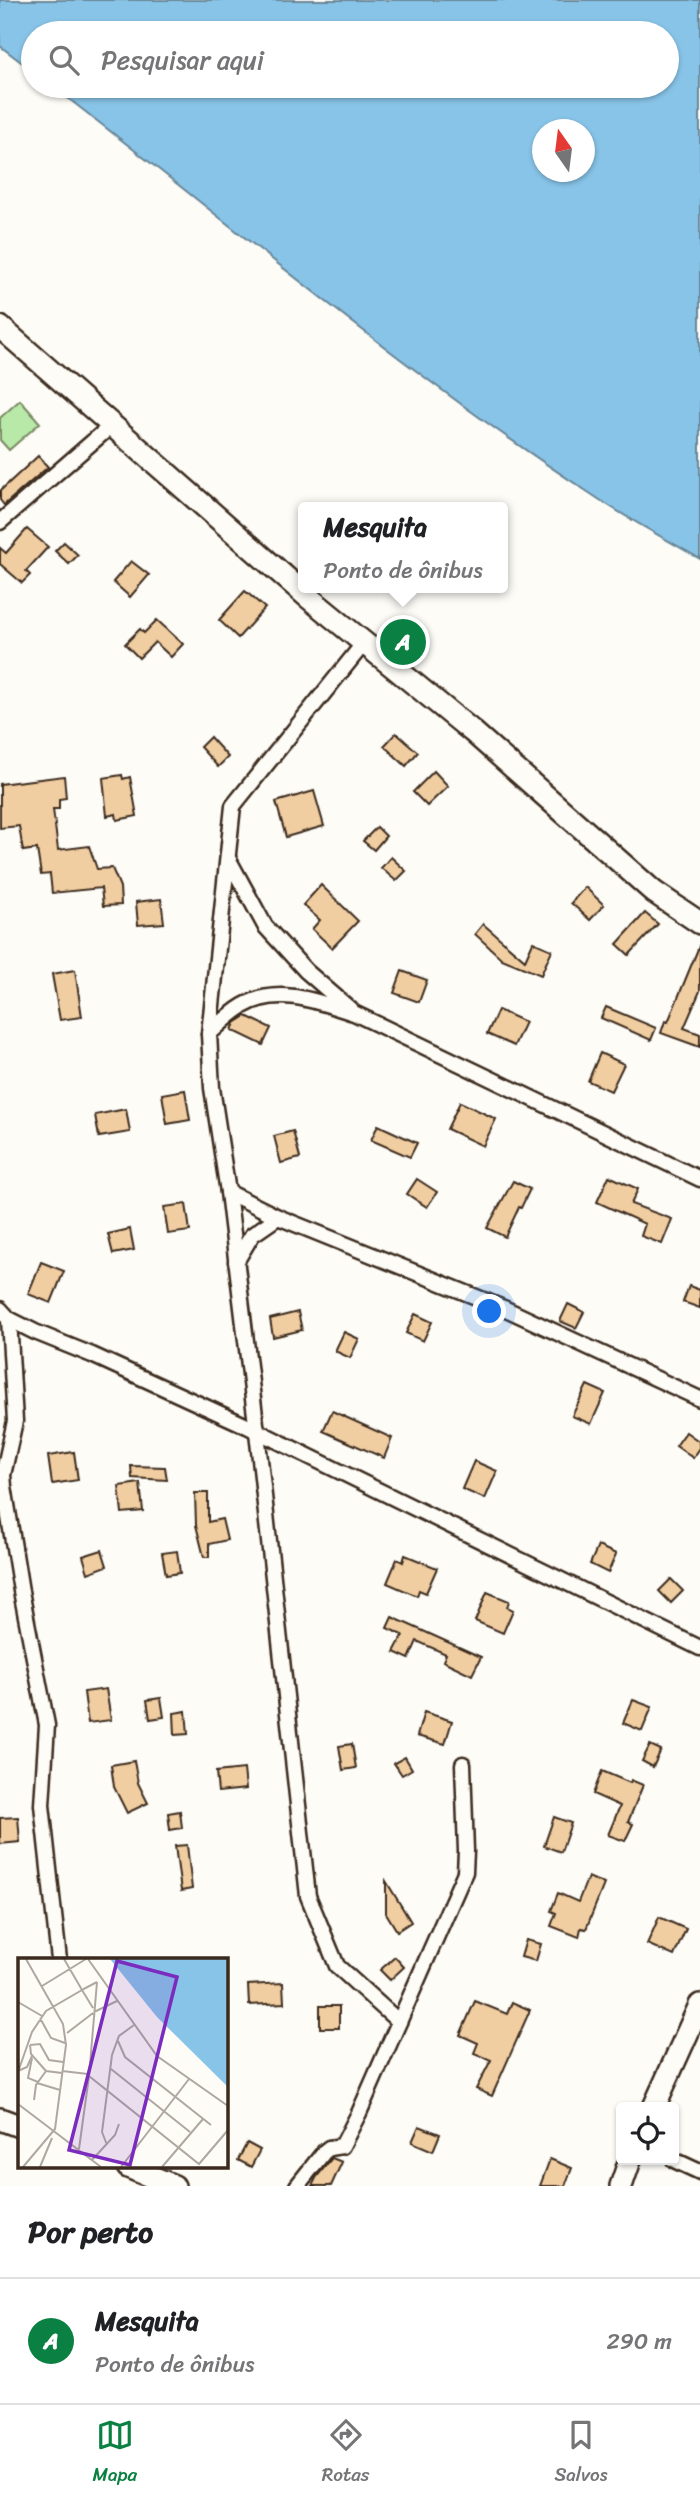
<!DOCTYPE html>
<html lang="pt">
<meta charset="utf-8">
<style>
body{margin:0;font-family:Sriracha,sans-serif;background:#f6f6f6;color:#202124}
.controls{position:absolute;right:21px;bottom:21px;display:grid;overflow:hidden;border-radius:7px;box-shadow:0 2px 5px #0004}
.controls button{width:63px;height:63px;display:grid;place-items:center;padding:0;border:0;border-bottom:2px solid #e0e0e0;background:#fff;color:#202124;font:35px sans-serif}
.compass{position:absolute;left:532px;top:119px;width:63px;height:63px;border-radius:50%;background:#fff;box-shadow:0 2px 5px #0004;rotate:346deg}
.you{position:absolute;left:490px;top:1312px;width:24px;height:24px;margin:-18px;border:5px solid #fff;border-radius:50%;background:#1a73e8;box-shadow:0 0 0 10px #1a73e833}
.badge{display:grid;place-items:center;width:46px;height:46px;border-radius:50%;background:#0b8043;color:#fff;font-size:23px;font-weight:700}
.pin{position:absolute;translate:-50% -50%;border:4px solid #fff;box-shadow:0 2px 7px #0006}
.popup{position:absolute;left:298px;top:502px;width:210px;height:91px;box-sizing:border-box;display:grid;place-content:center;border-radius:7px;background:#fff;filter:drop-shadow(0 2px 5px #0005);font-size:23px;white-space:nowrap;color:#757577}
.popup b{font-size:26px;color:#202124}
.popup::after{content:'';position:absolute;left:50%;top:100%;margin-left:-14px;border:14px solid transparent;border-top-color:#fff}
.list{margin:0;padding:0;list-style:none}
h2{display:flex;justify-content:space-between;align-items:center;height:91px;margin:0;padding:0 28px;font-size:30px}
h2 small{font-size:23px;font-weight:400;color:#757577}
.list li{display:grid;grid-template-columns:46px 1fr auto;gap:21px;align-items:center;box-sizing:border-box;height:126px;padding:0 28px;border-top:2px solid #e0e0e0}
.list b{display:block;font-size:26px;white-space:nowrap}
.list p{margin:0;font-size:23px;white-space:nowrap;color:#757577}
.list em{font-size:23px;font-style:normal;color:#757577}
.icon{flex:none;width:38px;height:38px;fill:none;stroke:currentColor;stroke-width:2;stroke-linecap:round;stroke-linejoin:round}
.map{position:relative;flex:none;width:700px;height:2186px;overflow:hidden}
.search{position:absolute;background:#fff;box-shadow:0 2px 5px #0004;left:21px;right:21px;top:21px;height:77px;display:flex;align-items:center;gap:18px;box-sizing:border-box;padding:0 24px;border-radius:38px;color:#757577;font-size:26px}
.sheet{height:217px;background:#fff}
nav{display:flex;justify-content:space-around;align-items:center;box-sizing:border-box;height:98px;border-top:2px solid #e0e0e0;background:#fff;font-size:19px;color:#757577}
nav a{display:grid;justify-items:center;gap:4px}
nav .on{color:#0b8043}
.map>svg:first-child{display:block}
.green{fill:#b8e9a9;stroke:#7a8a64;stroke-width:2}
.water{fill:#88c4e8;stroke:#698697;stroke-width:2;fill-rule:evenodd}
.building{fill:#f1cea2;stroke:#3b2a1e;stroke-width:2}
.lines{fill:none;stroke-linecap:round;stroke-linejoin:round}
.street-casing{stroke:#3b2a1e;stroke-width:19}
.secondary-casing{stroke:#3b2a1e;stroke-width:26}
.street{stroke:#fdfcf7;stroke-width:14}
.secondary{stroke:#fdfcf7;stroke-width:21}
.inset-road{fill:none;stroke:#afa8a0;stroke-width:2}
.view{fill:#7b2cbf;fill-opacity:0.15;stroke:#7b2cbf;stroke-width:3.5}
.inset-edge{fill:none;stroke:#3b2a1e;stroke-width:3.5}
</style>
<div class="map">
<svg width="700" height="2186" viewBox="0 0 700 2186">
<rect width="100%" height="100%" fill="#fdfcf7"/>
<filter id="ink" filterUnits="userSpaceOnUse"><feTurbulence type="fractalNoise" baseFrequency=".0143" numOctaves="2"/><feDisplacementMap in="SourceGraphic" scale="14" xChannelSelector="R" yChannelSelector="G"/><feConvolveMatrix kernelMatrix="1 2 1 2 8 2 1 2 1" color-interpolation-filters="sRGB"/></filter>
<g filter="url(#ink)">
<path class="green" d="M20,400L40,423L9,450L0,440V418Z"/>
<path class="water" d="M0,0H700V559C664,538 626,518 591,494C402,371 231,223 52,86H667V33H33V71L0,46ZM542,130H584V172H542Z"/>
<g class="building">
<path d="M38,456L48,467L4,505L0,500V491Z"/>
<path d="M27,529L48,547L26,571L30,575L22,583L0,564V548L6,553Z"/>
<path d="M64,542L78,555L69,564L55,551Z"/>
<path d="M131,561L149,575L130,597L113,582Z"/>
<path d="M245,591L265,608L238,638L219,620Z"/>
<path d="M157,620L183,644L171,657L155,642L139,658L125,644L140,629L144,633Z"/>
<path d="M396,733L418,752L406,766L384,746Z"/>
<path d="M210,737L228,757L218,767L200,747Z"/>
<path d="M434,771L448,786L427,806L413,792Z"/>
<path d="M122,775L123,779L130,777L137,816L117,820L116,814L107,816L103,778Z"/>
<path d="M64,776L66,798L59,799V809H53L58,850L89,846L97,869L112,868L120,887L121,905L103,906L101,888L52,893L50,874L41,875L37,849L23,851L19,826L0,828V784Z"/>
<path d="M314,791L324,826L286,837L276,802Z"/>
<path d="M377,827L386,836L374,850L363,841Z"/>
<path d="M391,857L406,871L396,881L381,868Z"/>
<path d="M321,885L358,921L332,948L312,929L320,920L303,905Z"/>
<path d="M585,887L604,905L590,920L571,903Z"/>
<path d="M161,899L164,923L138,925L136,902Z"/>
<path d="M645,913L658,924L629,955L617,944Z"/>
<path d="M483,924L525,960L533,942L552,950L541,975L502,959L475,934Z"/>
<path d="M700,944V991L684,1028L700,1034V1047L661,1033L665,1021L668,1022Z"/>
<path d="M75,970L82,1017L60,1020L52,974Z"/>
<path d="M402,971L427,980L419,1002L394,993Z"/>
<path d="M606,1007L656,1028L651,1040L601,1018Z"/>
<path d="M498,1010L525,1022L514,1046L487,1034Z"/>
<path d="M246,1016L271,1028L263,1045L232,1030L235,1023Z"/>
<path d="M600,1053L624,1064L611,1091L588,1081Z"/>
<path d="M185,1090L190,1120L167,1124L162,1094Z"/>
<path d="M460,1102L496,1119L483,1146L447,1129Z"/>
<path d="M126,1109L130,1132L99,1137L95,1115Z"/>
<path d="M378,1125L417,1143L410,1157L371,1140Z"/>
<path d="M293,1131L300,1158L281,1163L274,1136Z"/>
<path d="M609,1176L638,1189L631,1204L672,1219L662,1244L641,1236L645,1224L597,1202Z"/>
<path d="M417,1179L437,1192L427,1207L407,1194Z"/>
<path d="M513,1181L530,1189L521,1208L519,1207L505,1237L487,1228Z"/>
<path d="M186,1204L190,1231L168,1234L164,1207Z"/>
<path d="M130,1229L134,1250L113,1254L108,1234Z"/>
<path d="M41,1262L64,1271L51,1303L28,1294Z"/>
<path d="M689,1286L700,1290V1308L683,1302Z"/>
<path d="M568,1304L584,1312L576,1328L560,1321Z"/>
<path d="M298,1312L302,1330L273,1337L270,1319Z"/>
<path d="M415,1314L432,1322L423,1341L406,1333Z"/>
<path d="M344,1332L359,1339L350,1358L335,1351Z"/>
<path d="M587,1385L605,1393L591,1424L572,1416Z"/>
<path d="M332,1411L392,1438L384,1458L323,1431Z"/>
<path d="M686,1432L700,1442V1448L693,1458L676,1446Z"/>
<path d="M74,1452L78,1480L52,1484L48,1456Z"/>
<path d="M474,1461L497,1471L485,1499L462,1489Z"/>
<path d="M131,1466L165,1467L167,1480L132,1478Z"/>
<path d="M140,1483L143,1511L122,1513L119,1486Z"/>
<path d="M195,1493H208V1522L222,1519L227,1540L209,1544V1557H204L196,1525Z"/>
<path d="M598,1546L616,1554L608,1573L590,1564Z"/>
<path d="M102,1550L107,1566L88,1573L83,1556Z"/>
<path d="M177,1551L180,1573L166,1575L162,1553Z"/>
<path d="M405,1555L437,1568L426,1593L419,1590L417,1596L387,1583L397,1559L403,1562Z"/>
<path d="M671,1579L683,1591L671,1603L659,1591Z"/>
<path d="M487,1592L509,1601L507,1607L513,1610L503,1633L475,1621Z"/>
<path d="M392,1617L481,1657L472,1675L443,1661L446,1654L417,1641L409,1659L394,1652L403,1635L387,1628Z"/>
<path d="M106,1689L111,1720L88,1723L84,1692Z"/>
<path d="M161,1698L164,1717L150,1719L147,1700Z"/>
<path d="M633,1700L652,1707L642,1731L623,1723Z"/>
<path d="M186,1711L188,1734L175,1735L174,1713Z"/>
<path d="M424,1712L452,1721L445,1744L417,1736Z"/>
<path d="M352,1744L356,1768L343,1770L339,1746Z"/>
<path d="M650,1745L661,1750L653,1767L642,1761Z"/>
<path d="M405,1757L412,1769L402,1775L394,1763Z"/>
<path d="M134,1761L138,1783L148,1803L127,1813L114,1787L111,1765Z"/>
<path d="M244,1769L246,1789L218,1792L216,1772Z"/>
<path d="M602,1771L630,1783L631,1780L643,1785L628,1822L633,1824L625,1841L608,1835L620,1806L593,1794Z"/>
<path d="M180,1811L182,1828L170,1830L168,1813Z"/>
<path d="M18,1817L20,1842L0,1844V1818Z"/>
<path d="M554,1817L571,1823L561,1852L544,1846Z"/>
<path d="M187,1845L192,1889L181,1891L175,1846Z"/>
<path d="M588,1877L604,1884L586,1929L581,1928L579,1937L551,1926L556,1913L551,1911L558,1893L578,1902Z"/>
<path d="M386,1881L411,1922L397,1931L386,1913Z"/>
<path d="M659,1917L686,1929L674,1956L647,1944Z"/>
<path d="M526,1940L541,1944L536,1961L521,1957Z"/>
<path d="M395,1957L404,1967L390,1980L380,1970Z"/>
<path d="M283,1983L284,2003L249,2005L248,1985Z"/>
<path d="M475,2001L507,2014L512,2002L530,2010L492,2096L476,2089L491,2060L474,2053L478,2043L460,2035Z"/>
<rect x="320" y="2006" width="19" height="22"/>
<path d="M419,2126L440,2134L433,2151L412,2142Z"/>
<path d="M247,2143L260,2150L251,2167L238,2160Z"/>
<path d="M332,2158L342,2162L331,2186H312L316,2178Z"/>
<path d="M550,2159L572,2168L565,2186H540Z"/>
</g>
<g class="lines">
<defs>
<g id="street">
<path d="M0,522L112,425"/>
<path d="M364,643L233,806L209,1034L212,1088L228,1192L257,1432L308,1896L337,1966L399,2022"/>
<path d="M229,860L265,926L306,971L351,1010"/>
<path d="M209,1034C220,1024 231,1013 243,1006C279,985 318,1002 354,1013L700,1179"/>
<path d="M228,1192L278,1217L506,1309L700,1399"/>
<path d="M236,1262L252,1235L278,1217"/>
<path d="M0,1309L9,1319L35,1332L92,1355L247,1426L700,1648"/>
<path d="M9,1319L15,1421L3,1475L4,1486L21,1591L47,1725L42,1805L59,1960"/>
<path d="M674,2160L700,2172"/>
<path d="M297,2186L324,2152L329,2148L342,2146L359,2113L465,1872L466,1851L463,1764"/>
</g>
<g id="secondary">
<path d="M0,327L308,597L472,731L654,892L700,923"/>
<path d="M654,2107L700,2005"/>
<path d="M0,2119L19,2126"/>
<path d="M128,2167L174,2186"/>
<path d="M621,2186L630,2160"/>
</g>
</defs>
<use href="#street" class="street-casing"/>
<use href="#secondary" class="secondary-casing"/>
<use href="#street" class="street"/>
<use href="#secondary" class="secondary"/>
</g>
</g>
<g transform="translate(18 1958)">
<rect width="210" height="210" fill="#fdfcf7"/>
<path d="M92,1H210V129L139,59Z" fill="#88c4e8"/>
<path class="inset-road" d="M46,1L64,32L79,24M70,1L139,98L210,148M79,24L71,118L181,206L210,172M24,28L68,1M0,44L24,58M76,54L99,43M22,60L33,80L47,85M49,75L75,55M100,83L107,99L193,167M12,87L13,96L28,113L44,115M12,87L22,86L31,102L45,104M14,100L10,120L20,124M93,111L172,174M0,113L9,109L14,98M44,113L70,116M0,114L14,74L28,53L64,32L75,50M19,125L42,132M16,142L18,127L28,113M0,146L83,209M89,187L84,174L94,97L101,78L116,67M61,191L71,118M74,202L97,177L101,166M5,209L37,171L48,87L45,66L8,1M22,209L34,180M103,209L171,121M144,209L185,161"/>
<path class="view" d="M99,3L159,19L112,207L51,192Z"/>
<rect width="210" height="210" class="inset-edge"/>
</g>
</svg>
<div class="controls">
<button><svg class="icon" aria-label="locate" viewBox="0 0 24 24"><circle cx="12" cy="12" r="6"/><path d="M12 2v4M12 18v4M2 12h4M18 12h4"/></svg></button>
</div>
<svg class="compass" viewBox="-18 -18 36 36"><path d="M0-13l5 13h-10z" fill="#e53935"/><path d="M0 13l5-13h-10z" fill="#757577"/></svg>
<div class="you"></div>
<div class="pin badge" style="left:403px;top:642px">A</div>
<div class="popup"><b>Mesquita</b>Ponto de ônibus</div>
<div class="search"><svg class="icon" aria-label="search" viewBox="0 0 24 24"><circle cx="10" cy="10" r="6"/><path d="M15 15l6 6"/></svg>Pesquisar aqui</div>
</div>
<section class="sheet">
<h2>Por perto<small></small></h2>
<ul class="list">
<li><span class="badge">A</span><div><b>Mesquita</b><p>Ponto de ônibus</p></div><em>290 m</em></li>
</ul>
</section>
<nav>
<a class="on"><svg class="icon" aria-label="map" viewBox="0 0 24 24"><path d="M3 6l6-2 6 2 6-2v14l-6 2-6-2-6 2zM9 4v14M15 6v14"/></svg>Mapa</a>
<a><svg class="icon" aria-label="directions" viewBox="0 0 24 24"><path d="M12 3l9 9-9 9-9-9zM9 14v-3h6M13 9l2 2-2 2"/></svg>Rotas</a>
<a><svg class="icon" aria-label="saved" viewBox="0 0 24 24"><path d="M7 4h10v16l-5-4-5 4z"/></svg>Salvos</a>
</nav>
